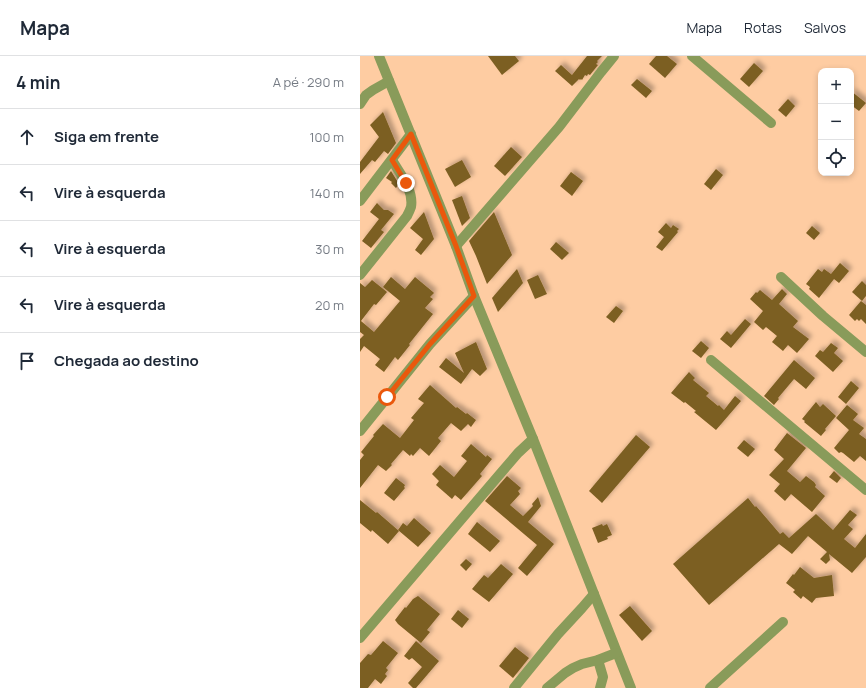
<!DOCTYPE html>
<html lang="pt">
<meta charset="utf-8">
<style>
body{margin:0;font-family:Manrope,sans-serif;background:#f6f6f7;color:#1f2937}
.controls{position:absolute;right:12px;top:12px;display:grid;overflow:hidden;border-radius:8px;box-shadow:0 2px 6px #0003}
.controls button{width:36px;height:36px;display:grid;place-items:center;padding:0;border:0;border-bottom:1px solid #e0e1e3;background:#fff;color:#1f2937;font:20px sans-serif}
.stop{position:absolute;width:12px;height:12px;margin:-9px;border:3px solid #ea580c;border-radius:50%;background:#fff}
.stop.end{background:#ea580c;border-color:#fff;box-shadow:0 1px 4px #0008}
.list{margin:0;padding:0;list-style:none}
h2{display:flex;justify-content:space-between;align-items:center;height:52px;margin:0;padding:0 16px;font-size:17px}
h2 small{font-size:13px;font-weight:400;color:#747a83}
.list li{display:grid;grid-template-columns:26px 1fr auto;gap:12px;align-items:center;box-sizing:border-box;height:56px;padding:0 16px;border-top:1px solid #e0e1e3}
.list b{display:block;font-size:15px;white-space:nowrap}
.list em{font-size:13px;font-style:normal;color:#747a83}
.icon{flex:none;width:22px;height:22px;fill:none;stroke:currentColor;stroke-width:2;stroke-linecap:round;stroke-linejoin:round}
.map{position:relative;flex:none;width:506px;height:632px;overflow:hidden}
header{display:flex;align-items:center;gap:24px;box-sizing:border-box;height:56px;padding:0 20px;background:#fff;border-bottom:1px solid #e0e1e3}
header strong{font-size:19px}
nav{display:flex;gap:22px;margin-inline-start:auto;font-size:14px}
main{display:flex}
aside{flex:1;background:#fff}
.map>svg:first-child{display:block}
.building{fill:#7c5e21;filter:url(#shadow)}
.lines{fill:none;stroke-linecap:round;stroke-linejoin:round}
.minor{stroke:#899b5a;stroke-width:10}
.route{stroke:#ea580c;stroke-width:5}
</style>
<header>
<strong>Mapa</strong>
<nav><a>Mapa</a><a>Rotas</a><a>Salvos</a></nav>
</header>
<main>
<aside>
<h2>4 min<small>A pé · 290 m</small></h2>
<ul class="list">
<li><svg class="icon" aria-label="ahead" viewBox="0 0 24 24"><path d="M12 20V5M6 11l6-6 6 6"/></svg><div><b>Siga em frente</b></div><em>100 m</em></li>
<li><svg class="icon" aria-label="left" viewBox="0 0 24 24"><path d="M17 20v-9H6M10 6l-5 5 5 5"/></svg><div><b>Vire à esquerda</b></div><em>140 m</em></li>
<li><svg class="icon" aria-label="left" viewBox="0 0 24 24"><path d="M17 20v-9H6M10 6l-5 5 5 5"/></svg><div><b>Vire à esquerda</b></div><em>30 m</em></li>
<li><svg class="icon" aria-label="left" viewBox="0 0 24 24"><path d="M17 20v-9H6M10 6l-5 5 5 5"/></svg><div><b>Vire à esquerda</b></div><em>20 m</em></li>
<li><svg class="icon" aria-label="arrive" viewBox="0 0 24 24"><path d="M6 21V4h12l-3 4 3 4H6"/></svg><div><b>Chegada ao destino</b></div></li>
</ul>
</aside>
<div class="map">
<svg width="506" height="632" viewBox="0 0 506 632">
<defs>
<filter id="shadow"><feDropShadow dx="3.5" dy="-3.5" stdDeviation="2" flood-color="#0004"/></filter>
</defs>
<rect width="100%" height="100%" fill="#fecca2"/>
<g class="building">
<path d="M128,0H155L159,5L142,19Z"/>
<path d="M227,0H242L237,5L238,6L236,8L238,9L230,19L228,18L227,20L225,19L222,24L221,23L220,24L219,23L212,30L195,15L201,9L212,19Z"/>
<path d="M296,0H307L317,8L305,22L289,8Z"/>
<path d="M394,7L403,15L389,31L380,23Z"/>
<path d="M277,23L292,35L286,42L271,29Z"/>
<path d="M491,35L506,47L499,55L491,49Z"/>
<path d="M428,43L435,50L426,61L418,54Z"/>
<path d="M23,56L36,87L28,98L24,95L15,106L12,104L0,118V106L19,81L10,69Z"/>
<path d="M151,91L162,101L145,120L134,110Z"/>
<path d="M102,104L111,121L95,131L85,113Z"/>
<path d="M356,113L363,119L351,134L344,128Z"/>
<path d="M31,115L39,128L36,132L31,127L32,126L26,122Z"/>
<path d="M211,116L223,125L212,140L200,130Z"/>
<path d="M102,140L110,162L102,170L92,144Z"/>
<path d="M17,147L24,154H28L34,158L21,174L24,176L11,192L2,185L19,163L10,156Z"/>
<path d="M64,156L74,183L61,199L55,194L63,183L50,172Z"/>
<path d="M134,156L152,199L127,228L116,200L109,185Z"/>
<path d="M306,167L311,172L313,169L319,173L317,175L318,176L302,195L296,191L304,181L298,176Z"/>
<path d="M452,170L460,177L454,184L446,177Z"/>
<path d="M196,186L209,197L202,204L190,193Z"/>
<path d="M480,207L489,215L479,227L474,223L459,242L449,233L450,231L446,228L458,213L462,216L464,213L471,218Z"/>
<path d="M157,213L163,227L138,256L132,242Z"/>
<path d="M178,219L187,238L175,243L167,224Z"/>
<path d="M31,221L45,233L55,221L73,236L74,237L70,241L73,243L65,252L73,258L49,288L50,289L38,304L35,301L24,316L15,309L20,303L4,290L0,296V283L4,279L0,276V227L5,231L12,224L27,236L16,249L14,248L1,265L14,276L40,245L23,231Z"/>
<path d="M502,225L506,229V240L502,245L492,236Z"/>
<path d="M422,233L427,238L419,248L438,265L433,271L449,283L437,297L428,289L423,295L412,286L417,280L406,271L403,274L394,266L403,255L390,243L396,236L397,237L400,234L412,244Z"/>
<path d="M501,245L506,249V268L501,263L499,265L497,263L495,265L489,259Z"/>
<path d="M256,250L263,255L254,267L246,261Z"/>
<path d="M385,263L391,268L371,292L360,283L367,275L371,279Z"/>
<path d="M341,285L349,292L341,302L332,295Z"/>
<path d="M116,286L127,313L120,320L112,313L101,328L79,311L86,302L104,317L95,297Z"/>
<path d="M471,287L478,292L474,297L483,305L473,316L455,300L460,294L463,296Z"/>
<path d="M434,304L455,322L446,333L434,323L418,342L419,343L414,349L404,340Z"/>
<path d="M329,316L335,322L333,324L349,337L346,340L358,350L359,349L364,354L375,340L381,345L356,374L334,356L336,355L325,346L324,347L311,337Z"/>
<path d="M491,325L499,332L486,348L478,341Z"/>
<path d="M70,329L96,352L97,351L106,358L107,357L116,364L111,371L108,368L101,375L91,367L78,382L81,385L69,400L60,392L53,400L51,398L50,400L43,394L31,408L32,409L26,415L18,409L0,432V404L4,399L1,396L14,380L13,379L23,368L40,382L54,364L51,362L64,347L58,343Z"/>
<path d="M456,346L460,351L463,348L476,360L465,373L466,374L461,380L444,366L445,365L442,363Z"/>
<path d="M487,349L498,358L493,364L504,372L499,378L506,383V405L500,400L494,406L483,397L481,396L479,397L474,392L489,374L476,362Z"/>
<path d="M427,377L446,392L427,415L440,426L446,420L454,426L456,429L455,431L465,440L452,456L431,438L425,445L414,435L420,428L409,419L424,403L414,394Z"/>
<path d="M276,379L290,391L242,447L229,435Z"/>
<path d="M384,384L395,393L388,401L377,392Z"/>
<path d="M111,388L126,401L127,399L132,403L120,418L122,420L101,444L95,439L92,443L76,429L79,425L72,418L80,409L94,421L107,405L101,400Z"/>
<path d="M474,415L481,422L477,427L469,421Z"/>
<path d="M147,420L161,432L158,435L160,438L150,449L163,460L173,450L172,448L178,441L181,450L168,466L194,488L167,520L158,512L177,489L125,445Z"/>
<path d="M36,422L45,429L44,431L45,432L34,445L24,437Z"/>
<path d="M388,442L395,451L396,450L420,478L423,476L429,482L456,458L473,474L490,454L497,459L488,469L493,473L484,483L495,492L506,478V501L492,517L469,498L470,504L466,508L460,503L467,496L448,480L432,498L419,488L349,549L313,508Z"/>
<path d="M0,444L16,457L17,456L39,475L28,488L12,474L11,476L0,467Z"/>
<path d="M54,462L71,477L58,491L38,474L43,467L47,470Z"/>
<path d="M117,466L140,485L130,496L108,478Z"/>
<path d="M242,468L243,470L247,468L252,479L247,481L248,483L238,487L232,472Z"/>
<path d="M106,503L112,508L106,515L100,509Z"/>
<path d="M141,508L153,518L129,546L112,533L124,519L128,522Z"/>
<path d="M440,511L454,522L472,519L474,540L456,542L452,547L443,540L441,543L433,536L435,534L426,527L433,518L434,519Z"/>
<path d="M58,540L80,558L67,574L70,576L61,587L38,568L35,564L45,551L46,552L53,543Z"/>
<path d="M270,550L292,575L282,585L259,559Z"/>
<path d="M98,554L109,563L102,572L91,563Z"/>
<path d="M23,585L38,597L26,612L28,614L25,618L27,620L21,628L15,623L8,632H0V607L8,598L11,599Z"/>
<path d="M56,585L79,605L56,632H53L48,627L62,611L52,602L49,604L44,600Z"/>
<path d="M155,591L169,602L153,622L139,610Z"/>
</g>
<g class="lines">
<g class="minor">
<path d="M19,0L96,190L114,240L173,383L271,632"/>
<path d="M332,0L411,67"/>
<path d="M0,48L6,39L13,34L29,25"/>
<path d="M0,145L51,78"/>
<path d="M96,190L199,71L241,16L254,0"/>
<path d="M0,219L47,160C48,158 50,154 51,151C54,134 40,118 32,104"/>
<path d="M421,221L463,260L506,296"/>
<path d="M351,304L506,434"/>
<path d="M0,375L70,288L114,240"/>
<path d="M0,582L140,418L158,397L173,383"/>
<path d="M238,604L243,621L240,632"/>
<path d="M154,632L198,578L222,552L234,538"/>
<path d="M187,632L205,617L213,612L222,608L238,604L256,597"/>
<path d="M350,632L423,566"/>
</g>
</g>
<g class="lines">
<path class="route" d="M27,341L70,288L114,240L96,190L51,78L32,104L46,127"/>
</g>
</svg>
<div class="controls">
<button>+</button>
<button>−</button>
<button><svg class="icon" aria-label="locate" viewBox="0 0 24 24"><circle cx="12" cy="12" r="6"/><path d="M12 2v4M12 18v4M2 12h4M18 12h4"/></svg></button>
</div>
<div class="stop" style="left:27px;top:341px"></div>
<div class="stop end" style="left:46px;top:127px"></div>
</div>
</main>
